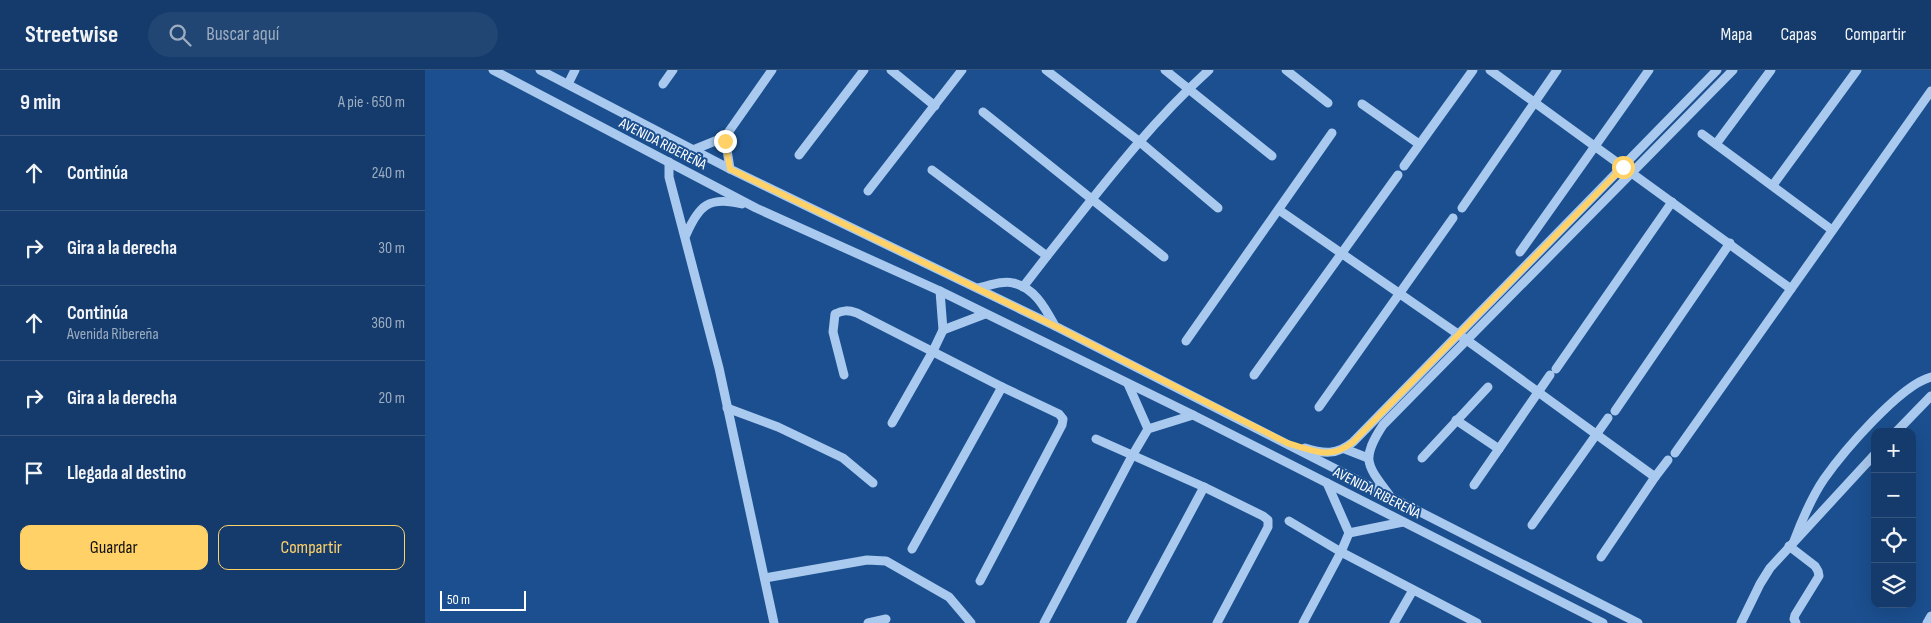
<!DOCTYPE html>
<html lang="es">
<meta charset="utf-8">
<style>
body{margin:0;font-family:"Sofia Sans Condensed",sans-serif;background:#214673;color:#f1f3f6}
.controls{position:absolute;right:15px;bottom:15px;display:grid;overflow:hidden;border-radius:10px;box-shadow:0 5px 20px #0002}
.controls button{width:45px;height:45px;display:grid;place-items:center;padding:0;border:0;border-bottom:1px solid #33557e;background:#143b6b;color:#f1f3f6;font:25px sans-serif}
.scale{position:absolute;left:15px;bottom:12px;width:86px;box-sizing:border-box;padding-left:5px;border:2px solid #fff;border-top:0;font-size:14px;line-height:18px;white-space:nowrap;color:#fff;-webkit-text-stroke:4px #1b4f8f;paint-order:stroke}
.stop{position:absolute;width:15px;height:15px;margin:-11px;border:4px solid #ffd166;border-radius:50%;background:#fff}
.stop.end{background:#ffd166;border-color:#fff;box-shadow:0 1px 5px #0008}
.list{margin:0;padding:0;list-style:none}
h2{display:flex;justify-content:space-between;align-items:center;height:65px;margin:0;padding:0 20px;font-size:21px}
h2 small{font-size:16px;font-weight:400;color:#9dadc1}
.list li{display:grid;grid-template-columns:32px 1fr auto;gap:15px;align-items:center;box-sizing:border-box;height:75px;padding:0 20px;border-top:1px solid #33557e}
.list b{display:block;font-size:19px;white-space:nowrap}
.list p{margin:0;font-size:16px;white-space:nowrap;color:#9dadc1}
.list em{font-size:16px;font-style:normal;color:#9dadc1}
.actions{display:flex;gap:10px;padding:15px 20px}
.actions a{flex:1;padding:11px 0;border:1px solid #ffd166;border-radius:10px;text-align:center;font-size:18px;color:#ffd166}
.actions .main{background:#ffd166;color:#111}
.icon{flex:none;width:28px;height:28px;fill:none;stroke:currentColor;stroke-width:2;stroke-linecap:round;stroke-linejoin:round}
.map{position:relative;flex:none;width:1506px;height:553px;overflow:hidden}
header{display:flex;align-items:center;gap:30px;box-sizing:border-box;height:70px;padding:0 25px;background:#143b6b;border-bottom:1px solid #33557e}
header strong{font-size:24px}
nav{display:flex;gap:28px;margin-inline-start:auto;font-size:18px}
.search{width:350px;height:45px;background:#214673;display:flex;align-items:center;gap:12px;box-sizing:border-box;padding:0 18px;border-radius:28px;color:#9dadc1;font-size:19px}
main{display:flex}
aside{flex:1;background:#143b6b}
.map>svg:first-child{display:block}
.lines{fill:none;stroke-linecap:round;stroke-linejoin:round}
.minor{stroke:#a9c9ee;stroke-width:9}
.route{stroke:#ffd166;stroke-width:6}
.labels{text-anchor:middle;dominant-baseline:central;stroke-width:4;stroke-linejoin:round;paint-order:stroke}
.street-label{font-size:15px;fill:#fff;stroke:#1b4f8f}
</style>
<header>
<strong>Streetwise</strong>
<div class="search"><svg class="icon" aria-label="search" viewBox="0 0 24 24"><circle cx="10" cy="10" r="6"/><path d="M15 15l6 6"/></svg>Buscar aquí</div>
<nav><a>Mapa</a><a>Capas</a><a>Compartir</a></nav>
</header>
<main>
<aside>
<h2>9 min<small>A pie · 650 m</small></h2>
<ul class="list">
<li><svg class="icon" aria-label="ahead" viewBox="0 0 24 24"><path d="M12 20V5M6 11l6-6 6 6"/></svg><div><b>Continúa</b></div><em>240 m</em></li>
<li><svg class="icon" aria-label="right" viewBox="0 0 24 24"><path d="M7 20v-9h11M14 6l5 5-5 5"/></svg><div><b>Gira a la derecha</b></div><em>30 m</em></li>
<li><svg class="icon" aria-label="ahead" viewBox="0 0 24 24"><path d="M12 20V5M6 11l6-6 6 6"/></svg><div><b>Continúa</b><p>Avenida Ribereña</p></div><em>360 m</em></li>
<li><svg class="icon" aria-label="right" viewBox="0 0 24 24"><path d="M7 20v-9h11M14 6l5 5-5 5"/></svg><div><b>Gira a la derecha</b></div><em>20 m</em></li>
<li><svg class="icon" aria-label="arrive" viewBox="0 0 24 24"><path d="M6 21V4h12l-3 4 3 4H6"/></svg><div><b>Llegada al destino</b></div></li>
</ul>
<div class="actions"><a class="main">Guardar</a><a>Compartir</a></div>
</aside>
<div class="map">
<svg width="1506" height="553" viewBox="0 0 1506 553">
<rect width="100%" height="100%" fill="#1b4f8f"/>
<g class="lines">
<g class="minor">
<path d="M68,0L331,138L515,221L768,345L1178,553"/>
<path d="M115,0L305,99L630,256L1213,553"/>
<path d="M466,0L510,36"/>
<path d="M621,0L715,72L793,138"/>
<path d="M740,0L847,86"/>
<path d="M861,0L903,33"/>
<path d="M1065,0L1366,219L1250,383"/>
<path d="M143,14L150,0"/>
<path d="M238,14L248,0"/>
<path d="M937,34L994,74"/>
<path d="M558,42L739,187"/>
<path d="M1277,64L1407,160"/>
<path d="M300,67L305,99"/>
<path d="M1291,74L1346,0"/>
<path d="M268,80L300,67L347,0"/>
<path d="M374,85L439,0"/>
<path d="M244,92V107L294,298L349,553"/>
<path d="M979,96L1048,0"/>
<path d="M507,100L622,186L598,217"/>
<path d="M1348,115L1432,0"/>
<path d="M443,121L537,0"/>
<path d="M1037,138L1132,0"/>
<path d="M854,140L1043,271L1230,407L1176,487"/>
<path d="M261,165C274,135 284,126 317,134"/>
<path d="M1095,182L1224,0"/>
<path d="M622,186C673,122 723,55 784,0"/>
<path d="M553,218C563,216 578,210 588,213C610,218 620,238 630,256"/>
<path d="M1366,219L1506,21"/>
<path d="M518,260L560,244"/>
<path d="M761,271L907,63"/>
<path d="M1131,299L1247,132"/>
<path d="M419,305L408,262L410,244C418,240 423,240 432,243L577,317L634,344L638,349L637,355L555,511"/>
<path d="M829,305L973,105"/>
<path d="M703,314L723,359"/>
<path d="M894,337L1028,148"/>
<path d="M302,338L353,357L418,388L448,413"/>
<path d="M1190,341L1305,173"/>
<path d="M1031,350L1074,379"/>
<path d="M467,353L508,281L518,260L515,221"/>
<path d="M1471,362L1506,326"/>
<path d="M671,369L779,417L838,446L843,450V457L792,553"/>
<path d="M880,378C899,384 912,385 928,372L1292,0"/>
<path d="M920,379L943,388"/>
<path d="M997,388L1063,317"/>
<path d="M1230,407L1243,390"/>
<path d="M1049,415L1125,305"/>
<path d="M965,426C942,395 935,390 958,355L1308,0"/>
<path d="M864,451L916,482L1052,553"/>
<path d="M1107,455L1183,348"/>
<path d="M924,463L978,452"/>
<path d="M1369,471C1377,450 1386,428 1399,409C1418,382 1475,315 1506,307"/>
<path d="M1364,476L1390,496L1393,501L1394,506L1370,545L1369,549L1371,553"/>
<path d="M487,479L577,317"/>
<path d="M340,508L442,490L461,491L524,527L546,553"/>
<path d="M443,553L461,549"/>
<path d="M619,553L707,386L723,359L768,345"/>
<path d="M706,553L779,417"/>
<path d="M878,553L916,482L924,463L902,413"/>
<path d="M969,553L988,520"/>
<path d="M1316,553L1335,514L1345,498L1450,384"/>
<path d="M1502,553L1506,546"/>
</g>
</g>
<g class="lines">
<path class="route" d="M300,71L305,99L630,256L862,373C887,380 905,391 928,372L1198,97"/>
</g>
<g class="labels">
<g class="street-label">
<text transform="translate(238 74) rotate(27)">AVENIDA RIBEREÑA</text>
<text transform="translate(952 423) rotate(27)">AVENIDA RIBEREÑA</text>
</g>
</g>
</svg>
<div class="controls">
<button>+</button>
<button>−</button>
<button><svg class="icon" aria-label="locate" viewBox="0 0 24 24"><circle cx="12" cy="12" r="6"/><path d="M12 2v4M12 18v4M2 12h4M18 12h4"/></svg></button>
<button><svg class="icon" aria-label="layers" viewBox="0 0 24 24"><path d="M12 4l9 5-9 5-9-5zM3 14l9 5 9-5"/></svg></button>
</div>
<div class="scale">50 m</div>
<div class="stop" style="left:1198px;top:97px"></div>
<div class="stop end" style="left:300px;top:71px"></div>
</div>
</main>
